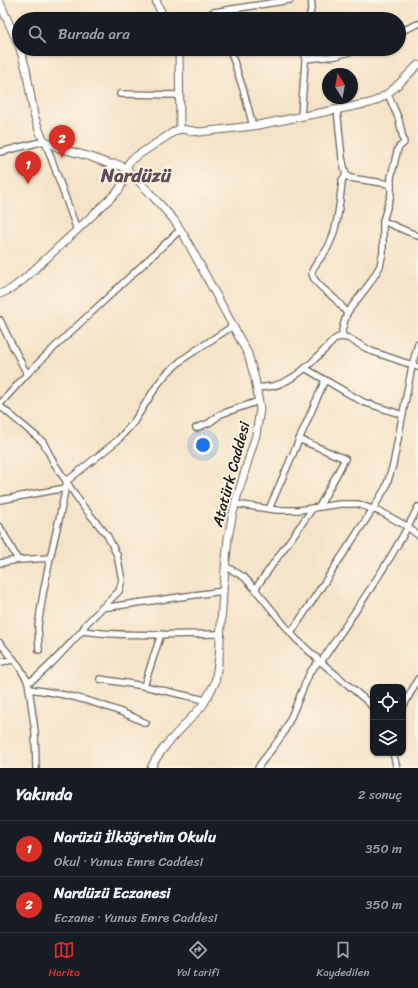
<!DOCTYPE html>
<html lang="tr">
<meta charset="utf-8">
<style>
body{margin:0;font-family:Sriracha,sans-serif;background:#20242c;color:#f1f3f6}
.controls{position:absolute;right:12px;bottom:12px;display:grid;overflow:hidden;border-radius:8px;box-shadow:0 1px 3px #0004}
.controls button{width:36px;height:36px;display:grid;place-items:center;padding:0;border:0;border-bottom:1px solid #363941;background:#171b24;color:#f1f3f6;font:20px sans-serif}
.compass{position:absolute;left:322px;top:68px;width:36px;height:36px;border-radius:50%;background:#171b24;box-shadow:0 1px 3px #0004;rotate:349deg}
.you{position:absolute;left:203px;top:445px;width:14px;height:14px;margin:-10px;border:3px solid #fff;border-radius:50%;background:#1a73e8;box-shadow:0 0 0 6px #1a73e833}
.badge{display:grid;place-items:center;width:26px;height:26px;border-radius:50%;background:#d93025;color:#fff;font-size:13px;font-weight:700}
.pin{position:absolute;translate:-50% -33px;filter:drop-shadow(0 1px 2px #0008)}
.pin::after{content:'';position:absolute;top:21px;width:14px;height:12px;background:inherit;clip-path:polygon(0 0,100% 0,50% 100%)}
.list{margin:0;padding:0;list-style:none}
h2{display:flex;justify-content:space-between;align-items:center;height:52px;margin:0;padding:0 16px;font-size:17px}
h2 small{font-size:13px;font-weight:400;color:#9ea1a6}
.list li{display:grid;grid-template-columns:26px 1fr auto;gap:12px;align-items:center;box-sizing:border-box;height:56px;padding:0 16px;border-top:1px solid #363941}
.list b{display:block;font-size:15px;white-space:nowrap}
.list p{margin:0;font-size:13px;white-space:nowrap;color:#9ea1a6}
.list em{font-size:13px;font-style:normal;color:#9ea1a6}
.icon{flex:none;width:22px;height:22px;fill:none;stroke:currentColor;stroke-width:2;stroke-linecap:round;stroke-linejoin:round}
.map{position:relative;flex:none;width:418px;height:768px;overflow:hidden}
.search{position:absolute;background:#171b24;box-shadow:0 1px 3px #0004;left:12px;right:12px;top:12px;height:44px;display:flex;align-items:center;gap:10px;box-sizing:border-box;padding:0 14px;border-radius:22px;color:#9ea1a6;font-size:15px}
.sheet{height:164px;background:#171b24}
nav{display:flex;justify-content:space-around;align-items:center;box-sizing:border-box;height:56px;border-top:1px solid #363941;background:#171b24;font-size:11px;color:#9ea1a6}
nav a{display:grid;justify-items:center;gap:2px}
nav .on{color:#d93025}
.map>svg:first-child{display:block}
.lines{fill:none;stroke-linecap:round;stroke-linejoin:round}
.street-casing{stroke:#686258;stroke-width:8}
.secondary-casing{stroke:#686258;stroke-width:9}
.street{stroke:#fff;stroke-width:5.5}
.secondary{stroke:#fff;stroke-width:7}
.labels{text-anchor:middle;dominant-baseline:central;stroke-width:4;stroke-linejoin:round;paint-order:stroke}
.street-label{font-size:15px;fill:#1c1c1c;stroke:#fcf5e5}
.district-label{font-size:19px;font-weight:bold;fill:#604c52;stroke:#fcf5e5}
</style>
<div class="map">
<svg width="418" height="768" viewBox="0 0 418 768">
<rect width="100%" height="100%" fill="#fcf5e5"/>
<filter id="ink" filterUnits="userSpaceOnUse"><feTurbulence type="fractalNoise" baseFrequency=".025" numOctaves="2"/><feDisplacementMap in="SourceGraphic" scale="8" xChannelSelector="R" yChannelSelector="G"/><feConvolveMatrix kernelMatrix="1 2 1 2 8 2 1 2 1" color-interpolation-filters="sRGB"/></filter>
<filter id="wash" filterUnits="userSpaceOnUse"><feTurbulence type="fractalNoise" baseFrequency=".012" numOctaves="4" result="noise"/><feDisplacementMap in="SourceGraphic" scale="16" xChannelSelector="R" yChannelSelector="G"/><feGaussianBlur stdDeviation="0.9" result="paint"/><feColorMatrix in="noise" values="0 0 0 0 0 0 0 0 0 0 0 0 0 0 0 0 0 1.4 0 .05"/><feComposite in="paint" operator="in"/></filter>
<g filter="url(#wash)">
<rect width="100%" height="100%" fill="#f5e3c8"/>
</g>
<g filter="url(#ink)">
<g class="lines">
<defs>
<g id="street">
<path d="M214,12L218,19"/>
<path d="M197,19L214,12L290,0"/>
<path d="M309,19L312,4L311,0"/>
<path d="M399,32L418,24"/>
<path d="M230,49L243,89L253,126"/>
<path d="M305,59L336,56L359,49"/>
<path d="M120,94L180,95"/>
<path d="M388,94L399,120L404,143L398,148L391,177V186"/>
<path d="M337,109L342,158L346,175L350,178L383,183L388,184L391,186V194L383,221V252L380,266L370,283L347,313L342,330L343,337"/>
<path d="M301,117L306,49"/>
<path d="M0,152L45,141L77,230"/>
<path d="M346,175L342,180V183C339,206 338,229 327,249C324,254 310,270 312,274C314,283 329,293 335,299C339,303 343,308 347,313"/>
<path d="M383,221L418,236"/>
<path d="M0,320L6,333L27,374"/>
<path d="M305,368L325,380L363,402L403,415"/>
<path d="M257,388C263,387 268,387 273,386C298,380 318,356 335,339L339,337L348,338L371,351L418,367"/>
<path d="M0,404L27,374L63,339L180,230"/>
<path d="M0,406L43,442L54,463L82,505L107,535L117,555L122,580L119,591L86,624L82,631C71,642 40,679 28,682"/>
<path d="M196,428L209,423L221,414L259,401"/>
<path d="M299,439L345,459L319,507"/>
<path d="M0,500L66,488"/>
<path d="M235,504L276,510H299L340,504H358L383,513L408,527L418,535"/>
<path d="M269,509L325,380"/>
<path d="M0,527L18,560"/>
<path d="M0,563L18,560L50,558"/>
<path d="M225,566L244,577L255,589L295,638L321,662L368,702L373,708"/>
<path d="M255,589L313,508"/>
<path d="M101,608L223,591"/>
<path d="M82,631C128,637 175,634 221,634"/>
<path d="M291,633L373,509L386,487L393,465L412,366L418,344"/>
<path d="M161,634L144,686L205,700"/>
<path d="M0,643L19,666L28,682L30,695L35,732L36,768"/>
<path d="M39,650L38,626L43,594L50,558L60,515L67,481L118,440L133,423L158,384L167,373L183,359L202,346L233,326"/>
<path d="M0,662L14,660"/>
<path d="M321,662C355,611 391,562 418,507"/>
<path d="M100,679L144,686"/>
<path d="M29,689C70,694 109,705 146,723"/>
<path d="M403,707L418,679"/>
<path d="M393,753L397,768"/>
<path d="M258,768L261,763L272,749L283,734L291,717L310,672L319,661"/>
</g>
<g id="secondary">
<path d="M156,0L158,6L165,19"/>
<path d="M0,3L19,46"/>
<path d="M20,49L26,69L34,115L39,130L42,137L45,141L59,148L91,157L109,164"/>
<path d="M179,49L180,129"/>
<path d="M124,180L118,175L109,164H117L127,169L148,191L174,220L185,237L248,354L255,379L260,409L256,435L237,497L232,517L228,538L223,591L219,657L215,683L203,705L166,745L155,760L151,768"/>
<path d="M0,294L11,289L23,280L77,230L119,190L124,180L128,164L132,159L175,131L180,129L200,132L253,126L370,103C390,96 403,79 418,65"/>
</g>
</defs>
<use href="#street" class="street-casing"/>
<use href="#secondary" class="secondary-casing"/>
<use href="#street" class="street"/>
<use href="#secondary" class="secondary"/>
</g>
</g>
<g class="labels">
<g class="street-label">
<text transform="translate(231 474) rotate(-75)">Atatürk Caddesi</text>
</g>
<g class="district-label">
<text x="136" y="175">Nardüzü</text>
</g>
</g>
</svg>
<div class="controls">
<button><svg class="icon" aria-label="locate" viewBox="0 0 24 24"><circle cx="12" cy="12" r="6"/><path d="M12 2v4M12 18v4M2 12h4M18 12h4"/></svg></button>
<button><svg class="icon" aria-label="layers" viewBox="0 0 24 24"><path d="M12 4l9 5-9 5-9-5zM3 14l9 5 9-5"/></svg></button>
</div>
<svg class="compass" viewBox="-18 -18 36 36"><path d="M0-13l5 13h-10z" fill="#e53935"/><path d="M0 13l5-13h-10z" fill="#9ea1a6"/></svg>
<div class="you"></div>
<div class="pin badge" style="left:28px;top:184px">1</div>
<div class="pin badge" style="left:62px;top:158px">2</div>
<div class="search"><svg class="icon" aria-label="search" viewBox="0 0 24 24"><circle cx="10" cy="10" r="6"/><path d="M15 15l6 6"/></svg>Burada ara</div>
</div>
<section class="sheet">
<h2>Yakında<small>2 sonuç</small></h2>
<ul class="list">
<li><span class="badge">1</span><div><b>Narüzü İlköğretim Okulu</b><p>Okul · Yunus Emre Caddesi</p></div><em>350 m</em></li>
<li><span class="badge">2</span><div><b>Nardüzü Eczanesi</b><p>Eczane · Yunus Emre Caddesi</p></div><em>350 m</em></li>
</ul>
</section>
<nav>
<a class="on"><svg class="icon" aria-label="map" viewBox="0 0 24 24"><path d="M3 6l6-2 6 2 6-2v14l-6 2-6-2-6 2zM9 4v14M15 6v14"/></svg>Harita</a>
<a><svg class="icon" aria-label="directions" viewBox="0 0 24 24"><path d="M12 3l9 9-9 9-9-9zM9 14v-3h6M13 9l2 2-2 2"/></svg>Yol tarifi</a>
<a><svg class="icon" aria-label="saved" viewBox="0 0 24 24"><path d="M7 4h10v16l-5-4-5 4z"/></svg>Kaydedilen</a>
</nav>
